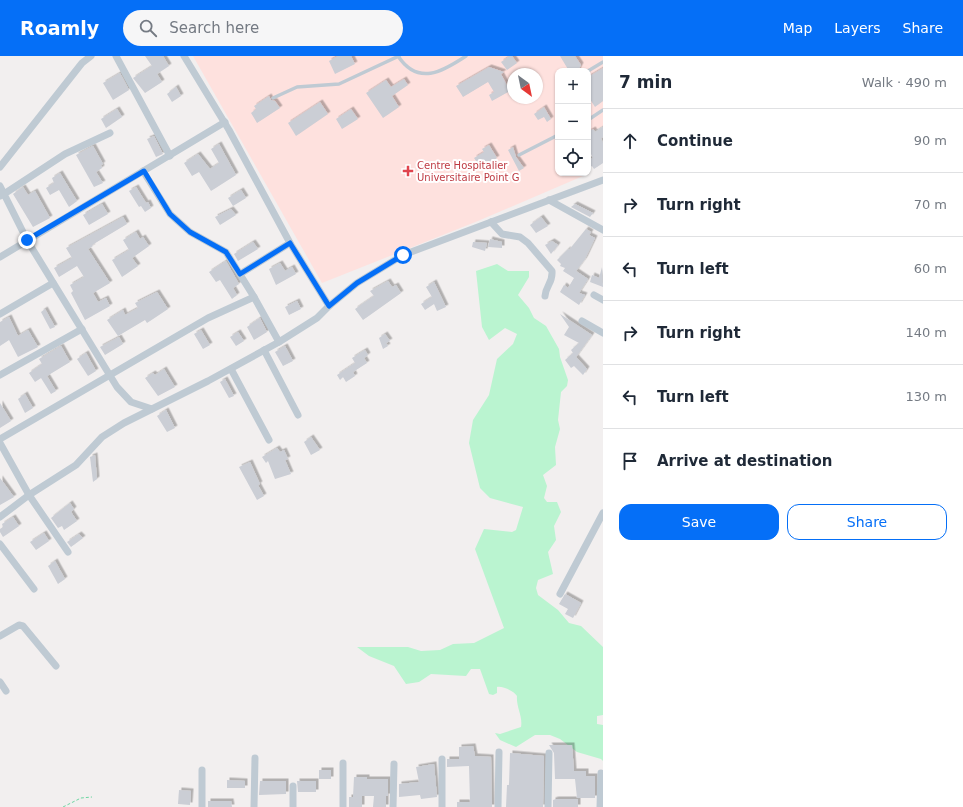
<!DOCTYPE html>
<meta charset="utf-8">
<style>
body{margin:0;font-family:"DejaVu Sans",sans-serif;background:#f6f6f7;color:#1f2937}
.controls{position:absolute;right:12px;top:12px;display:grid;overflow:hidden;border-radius:8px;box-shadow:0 1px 3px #0004}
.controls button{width:36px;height:36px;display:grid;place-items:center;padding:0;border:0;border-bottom:1px solid #e0e1e3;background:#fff;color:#1f2937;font:20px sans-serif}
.compass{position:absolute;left:507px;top:12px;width:36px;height:36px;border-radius:50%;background:#fff;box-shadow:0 1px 3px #0004;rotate:147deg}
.stop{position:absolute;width:12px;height:12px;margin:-9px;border:3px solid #056ff7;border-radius:50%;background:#fff}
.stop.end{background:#056ff7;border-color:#fff;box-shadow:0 1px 4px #0008}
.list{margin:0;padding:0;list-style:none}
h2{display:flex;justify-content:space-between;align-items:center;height:52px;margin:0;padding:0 16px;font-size:17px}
h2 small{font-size:13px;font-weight:400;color:#747a83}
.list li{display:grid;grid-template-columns:26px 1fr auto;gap:12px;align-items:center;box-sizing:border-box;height:64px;padding:0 16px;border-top:1px solid #e0e1e3}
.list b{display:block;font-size:15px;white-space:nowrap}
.list em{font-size:13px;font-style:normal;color:#747a83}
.actions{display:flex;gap:8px;padding:12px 16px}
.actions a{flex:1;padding:9px 0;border:1px solid #056ff7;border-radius:12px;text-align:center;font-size:14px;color:#056ff7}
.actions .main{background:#056ff7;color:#fff}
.icon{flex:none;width:22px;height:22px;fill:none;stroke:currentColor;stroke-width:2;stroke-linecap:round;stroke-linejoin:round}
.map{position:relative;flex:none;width:603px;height:751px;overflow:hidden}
header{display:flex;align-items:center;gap:24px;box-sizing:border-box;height:56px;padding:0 20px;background:#056ff7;color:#fff}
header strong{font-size:19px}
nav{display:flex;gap:22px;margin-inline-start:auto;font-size:14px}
.search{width:280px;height:36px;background:#f6f6f7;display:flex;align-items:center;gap:10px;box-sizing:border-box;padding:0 14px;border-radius:22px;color:#747a83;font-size:15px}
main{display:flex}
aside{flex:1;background:#fff}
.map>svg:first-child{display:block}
.medical{fill:#fee1de;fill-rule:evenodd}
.green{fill:#baf4d0}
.building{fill:#cbced5;filter:url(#shadow)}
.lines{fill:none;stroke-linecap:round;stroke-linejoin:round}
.path{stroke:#6ed6a2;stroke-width:1;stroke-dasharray:3 2;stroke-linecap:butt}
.service{stroke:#bfcad3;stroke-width:3.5}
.minor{stroke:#bfcad3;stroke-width:7}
.route{stroke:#056ff7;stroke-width:5}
.health-dot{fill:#e0444e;stroke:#fff;stroke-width:1.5}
.labels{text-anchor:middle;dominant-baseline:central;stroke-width:4;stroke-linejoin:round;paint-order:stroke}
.health-label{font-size:10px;fill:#be3a42;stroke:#fff;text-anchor:start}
</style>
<header>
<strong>Roamly</strong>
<div class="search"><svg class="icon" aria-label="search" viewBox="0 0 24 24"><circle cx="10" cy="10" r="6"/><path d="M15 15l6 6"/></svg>Search here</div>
<nav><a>Map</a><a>Layers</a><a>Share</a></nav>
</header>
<main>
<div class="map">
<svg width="603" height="751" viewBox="0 0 603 751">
<defs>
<filter id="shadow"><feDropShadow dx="2.5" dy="-2.5" stdDeviation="0" flood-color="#0004"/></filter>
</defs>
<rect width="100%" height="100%" fill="#f2efef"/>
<path class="medical" d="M193,0H603V70L588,77V15H558V117H582L583,120L478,165L322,227ZM513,18H537V42H513Z"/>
<path class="green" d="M497,208L508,215H529V221L518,239L529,252L534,262L546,270L559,293L560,301L568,324L567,330L561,336L558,364L560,373L555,391L556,409L543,419L547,430L544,442L547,446H557L561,456L554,470L556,484L548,496L553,518L538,524L536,532L538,539L558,554L569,567L581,570L603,591V659L597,660V668L603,669V705L601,703L577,696L560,683L550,679H535L516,691L500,684L495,677L500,678L521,671C523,660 516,651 517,640C514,635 503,630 497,631V637L493,639L489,638L480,613H471L466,620L431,618L419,626L406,628L394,610L369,600L357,591H408L421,595L440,594L453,588L474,587L504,572L475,493L484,473L512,476L516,474L523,451L490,442L480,432L469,387L473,364L489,339L497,303L513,288L517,278L505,272L489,284L482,271L476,215Z"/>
<g class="building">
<path d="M145,0H163L169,10L157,18L162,26L145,37L133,22L152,10Z"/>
<path d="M338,0H351L355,8L335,18L329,5Z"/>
<path d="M510,0H512L517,7L507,14L501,6Z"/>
<path d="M560,0H575L581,9L578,15H569Z"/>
<path d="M489,11L504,16L501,18L510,35L492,45L489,39L494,36L488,26L463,41L456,30Z"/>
<path d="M603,12V45L595,51L588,40V21Z"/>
<path d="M120,17L129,34L113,44L103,27Z"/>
<path d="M404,23L408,29L392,40L399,51L383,62L366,37L386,24L391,31Z"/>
<path d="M176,31L181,40L172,46L167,38Z"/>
<path d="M269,40L271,44L275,45L280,52L257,67L251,57L256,53L254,50Z"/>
<path d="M320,46L328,58L296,80L288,67Z"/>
<path d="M544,51L551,63L547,66L544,61L538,64L534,58Z"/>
<path d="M117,53L122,61L106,72L101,63Z"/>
<path d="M351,53L358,63L342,73L336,63Z"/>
<path d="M603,71V81L601,82L603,87V107L594,113L592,110L588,112V103L593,102L588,92V76L593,73L595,76Z"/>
<path d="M154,80L163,98L156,101L147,83Z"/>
<path d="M219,88L236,119L211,135L199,116L192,120L184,107L198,98L210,113L219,107L211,93Z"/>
<path d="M489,89L497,102L481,112L474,102L484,96L482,93Z"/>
<path d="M93,90L103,108L101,109L102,112L96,116L103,127L94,131L76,99Z"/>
<path d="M513,91L516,101L524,112L519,115L508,94Z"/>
<path d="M60,117L77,145L69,151L59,134L50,139L46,132L54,127L52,122Z"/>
<path d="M23,131L28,139L35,135L50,162L33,171L13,138Z"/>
<path d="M136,131L146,147L148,146L151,152L145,156L141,150L139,151L129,135Z"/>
<path d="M241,134L246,142L233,150L228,142Z"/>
<path d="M102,148L108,158L89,169L83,159Z"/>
<path d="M575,148L593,157L590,161L571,151Z"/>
<path d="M231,153L236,159L220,169L215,161Z"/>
<path d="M123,161L127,168L92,189L93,190L88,193L110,227L93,237L98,246L106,242L110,250L85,264L71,237L73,235L70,229L84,221L77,210L59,221L54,212L72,202L66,192Z"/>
<path d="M541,161L548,170L536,177L530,169Z"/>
<path d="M586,173L591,176L589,179L595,182L585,203L576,215L588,223L579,237L585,239L579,249L560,236L564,229L568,232L574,222L563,215L565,212L560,210L561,208L557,204L568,193L569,194Z"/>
<path d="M136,176L140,183L143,181L149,190L132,202L138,210L122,221L112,204L129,194L123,184Z"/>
<path d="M490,183L502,186V192L488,191Z"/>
<path d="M552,185L558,189L551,198L545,189Z"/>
<path d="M253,186L258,193L238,205L234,198Z"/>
<path d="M473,186L487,187L485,195L472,191Z"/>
<path d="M226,205L239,228L233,232L237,239L232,243L220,224L216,226L209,216Z"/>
<path d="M280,207L285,215L292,211L296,218L276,229L269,213Z"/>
<path d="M602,211L603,231L590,226L592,219L599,222Z"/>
<path d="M388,225L392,231L396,229L401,237L363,264L355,253L374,240L370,235Z"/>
<path d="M434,226L446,251L437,255L434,248L425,254L421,248L432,241L426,231Z"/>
<path d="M157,236L168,253L147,267L145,264L118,280L107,264L123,254L125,259L138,252L135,247Z"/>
<path d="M297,245L301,253L289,259L285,251Z"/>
<path d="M45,253L55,271L50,273L41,256Z"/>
<path d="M560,258L592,279L576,301L587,313L583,319L574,310L571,312L565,304L573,297L571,294L579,287L564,279L569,271Z"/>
<path d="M9,261L18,280L28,274L38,291L18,301L9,284L0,290V266Z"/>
<path d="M260,262L267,276L254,284L247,271Z"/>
<path d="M201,274L210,289L203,293L194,278Z"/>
<path d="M238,276L244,285L236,290L230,281Z"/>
<path d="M385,278L390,285L386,287L388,290L383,293L379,282Z"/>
<path d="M119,281L123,288L105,299L100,291Z"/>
<path d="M61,290L70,306L47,320L56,335L51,338L41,322L35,326L29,317L42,308L39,303Z"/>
<path d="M285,290L293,305L283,310L275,296Z"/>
<path d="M365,294L368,299L364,302L367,307L353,316L355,320L346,326L343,321L340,324L337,319L355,307L352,302Z"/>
<path d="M86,297L96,315L88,320L77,303Z"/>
<path d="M164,313L175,331L158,340L145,322L153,317L155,319Z"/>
<path d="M225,323L234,340L229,342L220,326Z"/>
<path d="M25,338L33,352L25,357L18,343Z"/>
<path d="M0,347L11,365L0,372Z"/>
<path d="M166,354L175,372L167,376L157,360Z"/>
<path d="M311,381L320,394L311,399L304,386Z"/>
<path d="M277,392L280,396L284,394L288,403L285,404L291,418L275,423L268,405L266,407L262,401Z"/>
<path d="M95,399L97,423L93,426L90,401Z"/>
<path d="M250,406L260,428L258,429L264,440L257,444L239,411Z"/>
<path d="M0,422L14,441L0,449Z"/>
<path d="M70,447L74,453L71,456L77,465L64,474L62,470L58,472L51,462Z"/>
<path d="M13,461L19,470L3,481L0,476V473L3,471L2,468Z"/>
<path d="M44,477L49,485L36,494L30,486Z"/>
<path d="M79,478L83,482L71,491L67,486Z"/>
<path d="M55,505L65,523L58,528L48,510Z"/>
<path d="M565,538L581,547L573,562L565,558L568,553L559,548Z"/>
<path d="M549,689H572L574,715H586V720H595V742H577L575,723H555L554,697Z"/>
<path d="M473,690L475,700L491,701L492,751H457V746H470L469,710L447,711V703H459V691Z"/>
<path d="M510,697L544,700L543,751H506L507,729H509Z"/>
<path d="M434,708L437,741L421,743L420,739L399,741V728L419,726L416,711Z"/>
<rect x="319" y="714" width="12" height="9"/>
<path d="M354,721H367V723H388V740H386V751H373L374,740H362V751H349V741H353Z"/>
<path d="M227,724L245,725V732H227Z"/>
<path d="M260,725H286V738L259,739Z"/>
<path d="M297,725H316V736H298Z"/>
<path d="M179,734L191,735L190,749L178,748Z"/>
<path d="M556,743H578V751H553V744Z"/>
<path d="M208,745H231L232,751H208Z"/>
</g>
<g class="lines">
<path class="path" d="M63,751L81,742L92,741"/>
<g class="service">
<path d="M398,0C418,30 442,16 466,0"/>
<path d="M588,15L603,6"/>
<path d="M273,42L297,31L339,28L399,0"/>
<path d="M588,64L603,54"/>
<path d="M519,99L558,79"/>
</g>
<g class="minor">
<path d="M116,0L170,100"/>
<path d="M184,0L229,74L290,187L329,250"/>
<path d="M110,77L65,98L4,138L27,184L117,331L131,346L152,353"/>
<path d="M0,111L82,7L91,0"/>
<path d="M143,115L170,158L190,176L226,196L254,241L279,286"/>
<path d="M0,130L4,138L0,140"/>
<path d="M549,144L603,174"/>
<path d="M491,166L502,178L520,181L528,187L552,215C553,227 546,229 545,240"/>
<path d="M0,201L225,66"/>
<path d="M240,218L290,187"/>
<path d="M594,239L603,244"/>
<path d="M0,258L53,227"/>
<path d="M582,265L603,277"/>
<path d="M264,294L298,359"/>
<path d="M231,313L269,384"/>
<path d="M0,319L82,273"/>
<path d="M0,383L208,262L254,241"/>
<path d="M0,387L29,439L68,496"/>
<path d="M0,461L29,439L76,409L102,381L124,367L208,325L279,286L317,262L329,250L357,227L403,199L603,124"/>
<path d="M0,488L34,533"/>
<path d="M560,538L603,457"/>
<path d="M0,580L19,569L23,570L56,610"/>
<path d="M0,626L6,635"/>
<path d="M442,703V751"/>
<path d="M202,751V714"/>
<path d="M254,751L255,702"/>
<path d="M293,751V730"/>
<path d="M343,751V707"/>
<path d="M393,751L394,708"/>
<path d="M498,751L499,696"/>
<path d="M548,751L549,697"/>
<path d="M600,751L601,717"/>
</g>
</g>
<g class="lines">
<path class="route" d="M27,184L144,115L170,158L190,176L226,196L240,218L290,187L329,250L357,227L403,199"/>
</g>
<path class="health-dot" d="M406 109h4v4h4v4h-4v4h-4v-4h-4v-4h4z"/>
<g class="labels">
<g class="health-label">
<text x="417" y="109">Centre Hospitalier<tspan x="417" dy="12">Universitaire Point G</tspan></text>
</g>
</g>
</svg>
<div class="controls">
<button>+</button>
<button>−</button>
<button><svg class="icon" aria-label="locate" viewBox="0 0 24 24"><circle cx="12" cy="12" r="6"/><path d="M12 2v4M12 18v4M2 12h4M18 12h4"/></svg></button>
</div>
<svg class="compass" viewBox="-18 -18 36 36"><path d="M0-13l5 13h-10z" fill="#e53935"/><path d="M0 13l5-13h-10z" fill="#747a83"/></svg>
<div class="stop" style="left:403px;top:199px"></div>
<div class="stop end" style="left:27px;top:184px"></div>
</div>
<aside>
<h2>7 min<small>Walk · 490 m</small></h2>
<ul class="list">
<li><svg class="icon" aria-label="ahead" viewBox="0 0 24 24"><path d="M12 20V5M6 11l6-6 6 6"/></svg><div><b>Continue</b></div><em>90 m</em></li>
<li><svg class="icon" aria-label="right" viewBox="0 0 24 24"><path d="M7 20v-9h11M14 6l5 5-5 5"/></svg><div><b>Turn right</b></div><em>70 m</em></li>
<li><svg class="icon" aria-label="left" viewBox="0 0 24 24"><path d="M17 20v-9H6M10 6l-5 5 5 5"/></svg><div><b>Turn left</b></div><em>60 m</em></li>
<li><svg class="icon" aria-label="right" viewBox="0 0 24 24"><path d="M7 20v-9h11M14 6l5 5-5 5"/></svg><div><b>Turn right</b></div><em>140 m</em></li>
<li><svg class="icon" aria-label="left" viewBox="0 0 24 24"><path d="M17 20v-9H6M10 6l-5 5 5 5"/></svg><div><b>Turn left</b></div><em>130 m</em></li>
<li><svg class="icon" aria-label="arrive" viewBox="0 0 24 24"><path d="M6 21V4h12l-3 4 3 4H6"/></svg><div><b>Arrive at destination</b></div></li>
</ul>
<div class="actions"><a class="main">Save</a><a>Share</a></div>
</aside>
</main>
